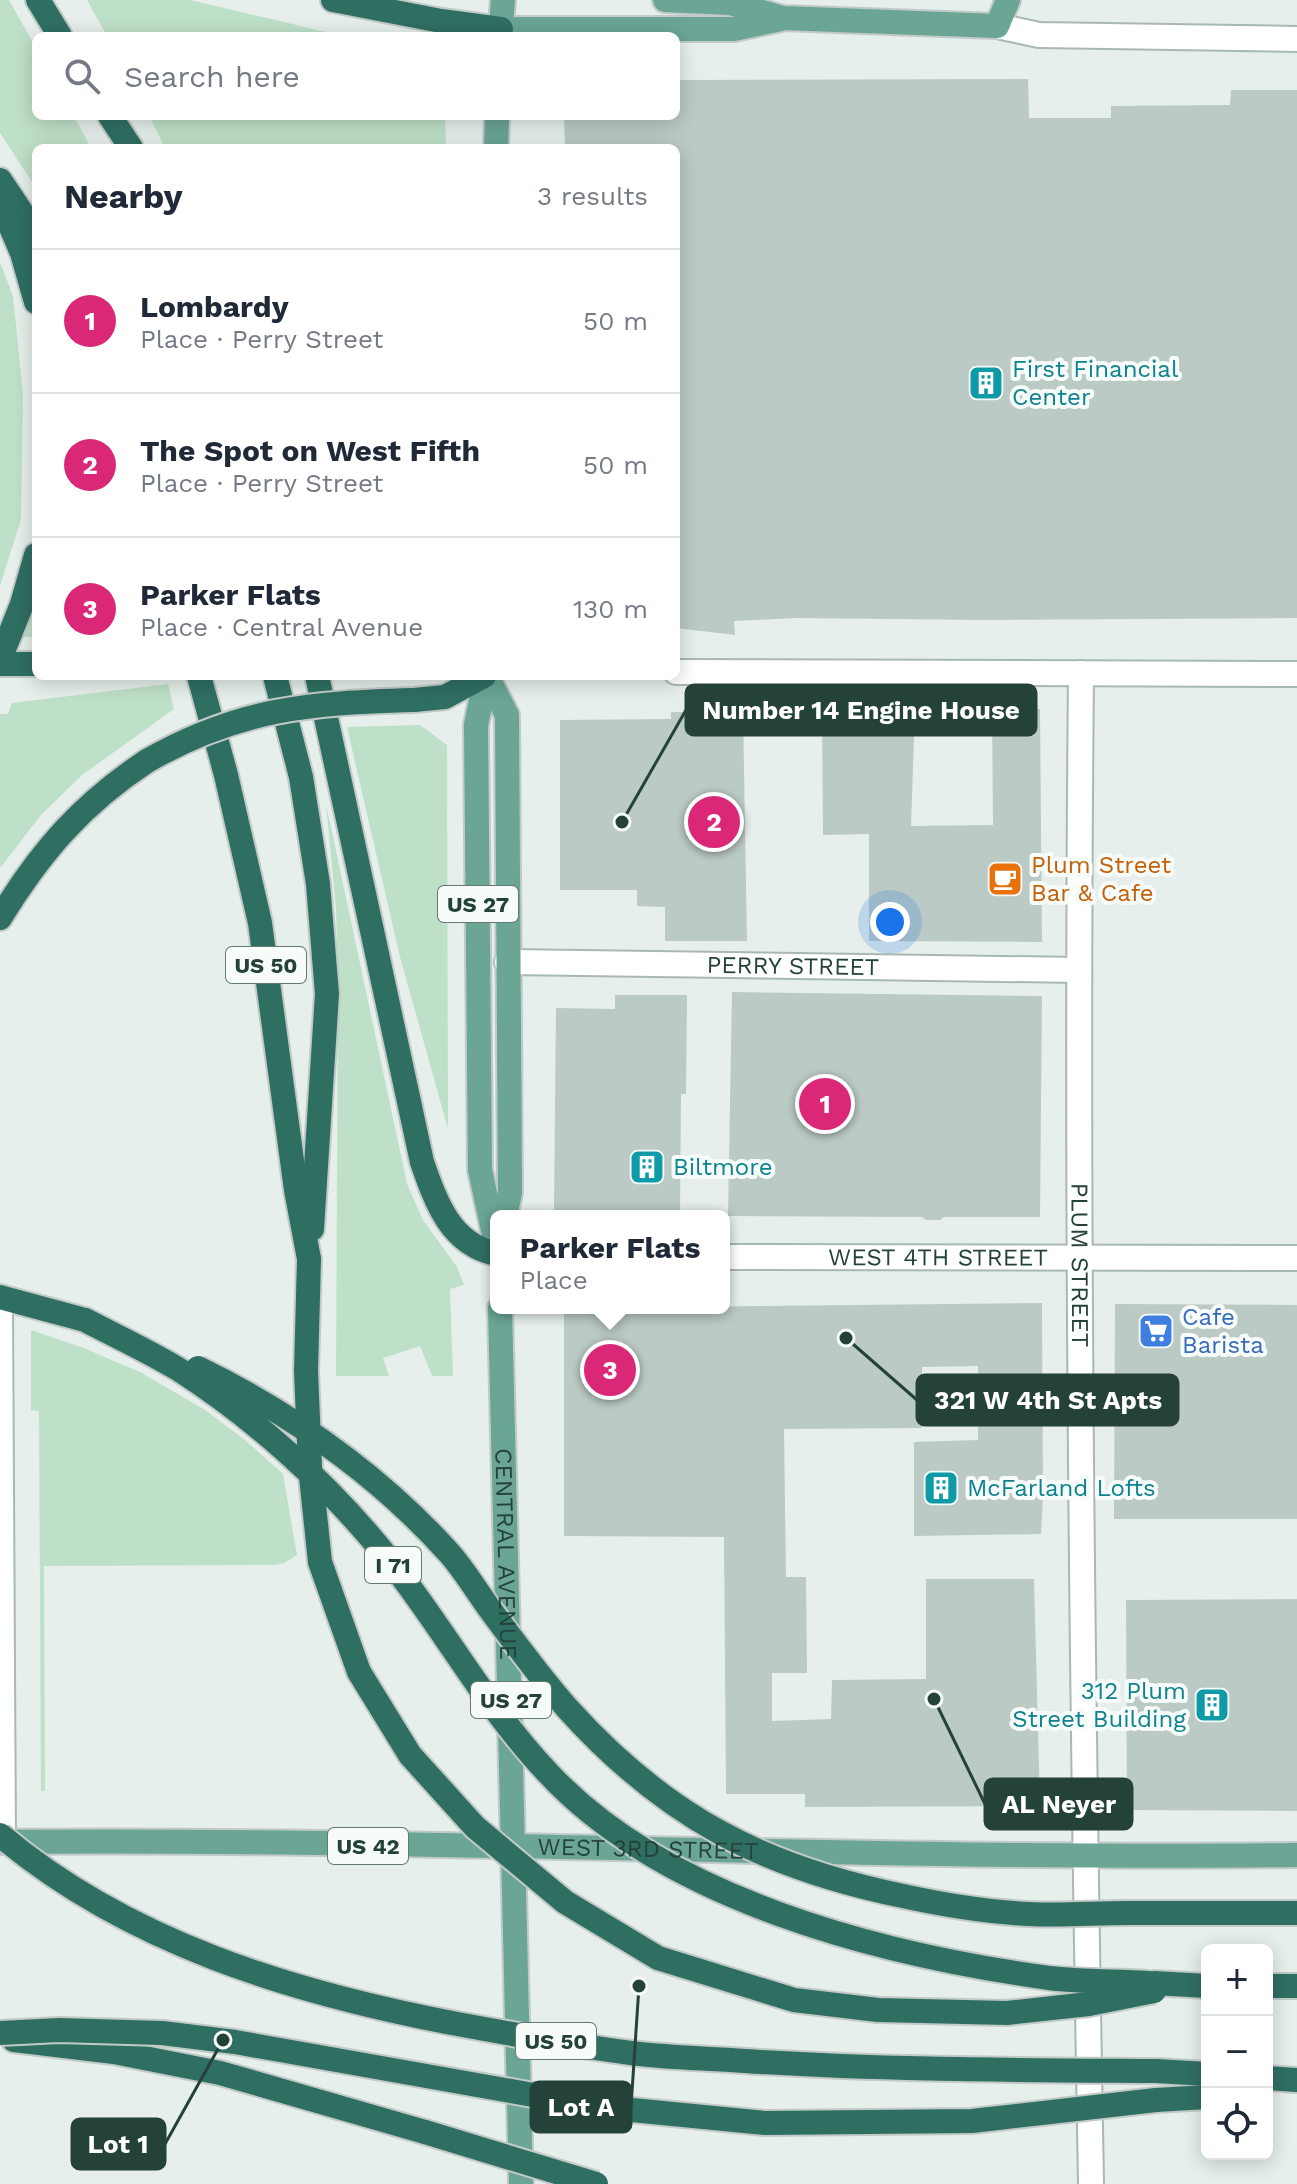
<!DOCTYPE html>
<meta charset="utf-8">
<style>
body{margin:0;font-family:"Work Sans",sans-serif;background:#f6f6f7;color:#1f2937}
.controls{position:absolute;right:24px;bottom:24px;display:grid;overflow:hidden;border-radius:12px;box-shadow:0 4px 20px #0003}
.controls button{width:72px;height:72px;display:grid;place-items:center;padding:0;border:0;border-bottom:2px solid #e0e1e3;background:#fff;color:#1f2937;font:40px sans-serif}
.you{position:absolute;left:890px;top:922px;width:28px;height:28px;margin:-20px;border:6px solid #fff;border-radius:50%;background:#1a73e8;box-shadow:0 0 0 12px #1a73e833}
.badge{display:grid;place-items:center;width:52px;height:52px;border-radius:50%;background:#db2777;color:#fff;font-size:26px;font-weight:700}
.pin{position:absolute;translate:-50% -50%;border:4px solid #fff;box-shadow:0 2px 8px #0006}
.popup{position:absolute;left:490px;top:1210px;width:240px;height:104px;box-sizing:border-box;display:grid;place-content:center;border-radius:12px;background:#fff;filter:drop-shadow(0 2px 6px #0005);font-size:26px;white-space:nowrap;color:#747a83}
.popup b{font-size:30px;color:#1f2937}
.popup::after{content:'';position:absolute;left:50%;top:100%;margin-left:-16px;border:16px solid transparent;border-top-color:#fff}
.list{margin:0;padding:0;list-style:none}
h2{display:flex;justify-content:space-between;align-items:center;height:104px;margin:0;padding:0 32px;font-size:34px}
h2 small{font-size:26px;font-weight:400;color:#747a83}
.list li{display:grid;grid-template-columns:52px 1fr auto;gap:24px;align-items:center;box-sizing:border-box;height:144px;padding:0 32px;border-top:2px solid #e0e1e3}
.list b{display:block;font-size:30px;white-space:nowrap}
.list p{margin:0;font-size:26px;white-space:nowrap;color:#747a83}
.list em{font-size:26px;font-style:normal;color:#747a83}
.icon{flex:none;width:44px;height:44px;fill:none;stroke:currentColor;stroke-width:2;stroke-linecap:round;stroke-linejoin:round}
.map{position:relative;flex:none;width:1297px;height:2184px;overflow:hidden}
.search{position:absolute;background:#fff;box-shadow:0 4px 20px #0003;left:32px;top:32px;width:648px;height:88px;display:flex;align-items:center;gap:20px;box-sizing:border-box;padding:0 28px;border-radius:12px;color:#747a83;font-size:30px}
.panel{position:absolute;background:#fff;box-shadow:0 4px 20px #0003;left:32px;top:144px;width:648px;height:536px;border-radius:12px}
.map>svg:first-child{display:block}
.green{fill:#bfe0c8}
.building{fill:#bbcac4}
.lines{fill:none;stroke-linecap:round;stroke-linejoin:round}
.minor-casing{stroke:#a8b8b2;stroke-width:28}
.major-casing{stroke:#c2cac8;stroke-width:28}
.highway-casing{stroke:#c2cac8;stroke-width:28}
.minor{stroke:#fff;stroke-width:24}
.major{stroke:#6aa596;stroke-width:24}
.highway{stroke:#2f6f62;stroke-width:24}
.highway-bridge-casing{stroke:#c2cac8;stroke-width:28;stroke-linecap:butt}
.highway-bridge{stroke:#2f6f62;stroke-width:24}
.labels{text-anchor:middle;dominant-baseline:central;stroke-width:8;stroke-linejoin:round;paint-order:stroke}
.shield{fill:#f7fbf9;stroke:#637a73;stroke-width:2}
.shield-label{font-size:22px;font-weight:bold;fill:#24423a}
.culture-label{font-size:24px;fill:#0d838f;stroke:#f7fbf9;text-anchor:start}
.food-label{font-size:24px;fill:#c56008;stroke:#f7fbf9;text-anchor:start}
.street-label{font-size:24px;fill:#24423a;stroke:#f7fbf9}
.shop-label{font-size:24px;fill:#366cbe;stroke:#f7fbf9;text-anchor:start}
.leader{fill:none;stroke:#24423a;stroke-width:3}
.callout-dot{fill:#24423a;stroke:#f7fbf9;stroke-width:3}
.callout{fill:#24423a;stroke:#24423a;stroke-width:3}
.callout-label{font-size:26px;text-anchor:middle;font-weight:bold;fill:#fff}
</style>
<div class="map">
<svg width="1297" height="2184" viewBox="0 0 1297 2184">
<rect width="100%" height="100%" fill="#e6efeb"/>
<g class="green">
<path d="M0,0H9L36,48V116H74L91,148H36V188L0,133Z"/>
<path d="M87,0H190L343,36H107Z"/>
<path d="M149,116H445L446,148H165Z"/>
<path d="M0,262L13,296L23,395L21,519L0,586Z"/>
<path d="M36,597V637H23Z"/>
<path d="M168,684L174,709L82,775L41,815L0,868V714H8L12,703Z"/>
<path d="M420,725L447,745L448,1129L400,957L347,727Z"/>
<path d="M326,804L407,1184L423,1220L457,1267L464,1285L450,1289L453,1376H432L420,1346L383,1358L389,1376H336L338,977L336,908Z"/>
<path d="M31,1330L81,1347L140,1372L205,1410L245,1440L283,1474L297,1555L284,1563L274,1565L44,1566L45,1791H41L39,1411L31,1410Z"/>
</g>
<g class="building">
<path d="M1028,79L1029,118H1111V106L1230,105L1231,90H1297V618L985,620L796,618L734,621L735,635L676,628V148H565L564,116H676V80Z"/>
<path d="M992,709H1040L1042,942L869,941V834L823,835L822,711L915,710L911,826L993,825Z"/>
<path d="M671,712H743L747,941H665V907L637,906V890H560V720L671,719Z"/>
<path d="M732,992L1042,996L1040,1217H944L940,1220H926L922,1217L728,1216Z"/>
<path d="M615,995H687L686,1094H681L680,1216H560L554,1209L556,1008L615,1009Z"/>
<path d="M1042,1303L1043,1496L1041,1534L914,1536V1442L978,1440V1366L922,1367V1428L784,1429L786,1577H806L807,1673H772V1721L831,1719L832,1680L926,1679V1579H1034L1040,1806L805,1807V1794H726L724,1537L564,1536V1308Z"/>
<path d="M1115,1304L1297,1305V1519H1114Z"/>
<path d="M1297,1599V1811L1127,1810L1126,1600Z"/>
</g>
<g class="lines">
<defs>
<g id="minor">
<path d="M997,26L1039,35L1297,39"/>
<path d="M676,672L1297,674"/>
<path id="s1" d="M1081,673C1076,1177 1082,1681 1091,2184"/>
<path id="s2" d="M507,962L1079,970"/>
<path id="s3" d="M724,1257L1297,1258"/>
<path d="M0,1310L3,1842"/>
</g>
<g id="major">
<path d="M665,0L730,3L783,18L997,26L1008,0"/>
<path d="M501,29H734L781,19"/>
<path d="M500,36L503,0"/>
<path d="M496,148L497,116"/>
<path d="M486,676L476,725L480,1170L496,1244"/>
<path d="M487,676L507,715L510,1193L505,1216"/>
<path id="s4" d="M500,1308L521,2184"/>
<path id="s5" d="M0,1842C432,1838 865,1860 1297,1855"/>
</g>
<g id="highway">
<path d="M38,0L60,36"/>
<path d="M333,0L441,21L501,29"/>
<path d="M110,116L131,148"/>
<path d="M0,180L36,234"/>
<path d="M0,202L22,253L36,302"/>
<path d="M0,659L22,604L36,555"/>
<path d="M0,664H36"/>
<path d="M199,676L226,775L260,923L296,1190L309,1259"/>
<path d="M275,676L301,777L318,884L327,994L312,1229"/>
<path d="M317,676L422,1162C436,1202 450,1244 496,1254"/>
<path d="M414,700L445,697L484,676"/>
<path d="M0,918C41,851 82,804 147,761"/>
<path d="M0,1297L85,1320"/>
<path d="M1126,1913H1297"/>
<path d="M1154,1983L1207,1986"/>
<path d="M1267,1986H1297"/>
<path d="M14,2040L114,2052L220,2073L425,2132"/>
<path d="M1156,2071L1207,2074"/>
<path d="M1267,2078L1297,2080"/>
<path d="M1156,2100L1207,2097"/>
</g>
</defs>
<use href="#minor" class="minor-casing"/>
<use href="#major" class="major-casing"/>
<use href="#highway" class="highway-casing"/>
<use href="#minor" class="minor"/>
<use href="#major" class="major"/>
<use href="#highway" class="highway"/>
<defs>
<g id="highway-bridge">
<path d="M147,761C239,708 311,703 414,700"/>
<path d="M309,1259L306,1371L310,1467L320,1562L359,1672L410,1755L475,1827L565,1902L658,1958L794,2000L878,2010L1007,2013L1089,2004L1154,1991"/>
<path d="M85,1320C116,1336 148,1351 178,1369C256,1419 329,1485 387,1557C443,1627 486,1708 548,1773C666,1900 882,1955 1049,1978C1082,1982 1115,1981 1148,1983"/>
<path d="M198,1368C292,1414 380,1476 450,1554C464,1570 476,1590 489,1608C514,1642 539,1676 567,1708C664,1816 762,1867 903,1896C944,1905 987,1912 1029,1914C1061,1916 1094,1913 1126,1913"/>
<path d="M0,1835C127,1942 291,1992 452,2023C511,2034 571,2045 631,2053C669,2058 707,2058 745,2061C882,2070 1019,2070 1156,2071"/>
<path d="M0,2033L59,2030L162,2033L235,2042L601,2107L765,2123L972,2121L1156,2100"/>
<path d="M425,2132L596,2184"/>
</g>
</defs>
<use href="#highway-bridge" class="highway-bridge-casing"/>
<use href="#highway-bridge" class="highway-bridge"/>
</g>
<defs>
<symbol id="building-square" viewBox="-11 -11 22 22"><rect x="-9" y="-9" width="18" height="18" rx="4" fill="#0f9aa8" stroke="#f7fbf9"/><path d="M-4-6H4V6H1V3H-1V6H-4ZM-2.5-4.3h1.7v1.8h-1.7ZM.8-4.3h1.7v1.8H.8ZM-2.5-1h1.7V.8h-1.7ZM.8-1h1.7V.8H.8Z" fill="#fff"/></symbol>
<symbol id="cafe-square" viewBox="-11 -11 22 22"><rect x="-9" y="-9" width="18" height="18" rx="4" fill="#e8710a" stroke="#f7fbf9"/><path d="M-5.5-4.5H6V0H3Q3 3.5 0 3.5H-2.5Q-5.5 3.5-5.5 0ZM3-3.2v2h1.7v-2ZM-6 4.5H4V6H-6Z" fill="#fff"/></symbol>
<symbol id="supermarket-square" viewBox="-11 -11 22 22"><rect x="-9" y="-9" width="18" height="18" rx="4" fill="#3f7fe0" stroke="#f7fbf9"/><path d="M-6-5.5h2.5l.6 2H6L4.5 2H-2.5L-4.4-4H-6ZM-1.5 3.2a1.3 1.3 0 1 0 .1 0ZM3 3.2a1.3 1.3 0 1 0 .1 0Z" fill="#fff"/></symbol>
</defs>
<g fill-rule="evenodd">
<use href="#building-square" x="966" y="363" width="40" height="40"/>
<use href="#cafe-square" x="985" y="859" width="40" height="40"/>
<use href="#building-square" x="627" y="1147" width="40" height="40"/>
<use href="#supermarket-square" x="1136" y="1311" width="40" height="40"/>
<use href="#building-square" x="921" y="1468" width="40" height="40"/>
<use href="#building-square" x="1192" y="1685" width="40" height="40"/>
</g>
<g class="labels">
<g class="shield">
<rect x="438" y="886" width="80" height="36" rx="6"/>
<rect x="226" y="947" width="80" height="36" rx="6"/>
<rect x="365" y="1547" width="56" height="36" rx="6"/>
<rect x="471" y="1682" width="80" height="36" rx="6"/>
<rect x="328" y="1828" width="80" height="36" rx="6"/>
<rect x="516" y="2023" width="80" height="36" rx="6"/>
</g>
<g class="shield-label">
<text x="478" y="904">US 27</text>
<text x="266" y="965">US 50</text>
<text x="393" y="1565">I 71</text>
<text x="511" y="1700">US 27</text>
<text x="368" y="1846">US 42</text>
<text x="556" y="2041">US 50</text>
</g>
<g class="culture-label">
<text x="1012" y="369">First Financial<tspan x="1012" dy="28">Center</tspan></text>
<text x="673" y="1167">Biltmore</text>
<text x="967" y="1488">McFarland Lofts</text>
<text x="1186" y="1691" text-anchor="end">312 Plum<tspan x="1186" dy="28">Street Building</tspan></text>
</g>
<g class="food-label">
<text x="1031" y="865">Plum Street<tspan x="1031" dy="28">Bar &amp; Cafe</tspan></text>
</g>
<g class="street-label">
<text stroke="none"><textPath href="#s2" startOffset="286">PERRY STREET</textPath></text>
<text stroke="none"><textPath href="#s3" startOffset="214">WEST 4TH STREET</textPath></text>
<text stroke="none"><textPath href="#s1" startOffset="592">PLUM STREET</textPath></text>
<text stroke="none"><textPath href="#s4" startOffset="246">CENTRAL AVENUE</textPath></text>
<text stroke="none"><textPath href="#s5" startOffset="648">WEST 3RD STREET</textPath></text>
</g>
<g class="shop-label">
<text x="1182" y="1317">Cafe<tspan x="1182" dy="28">Barista</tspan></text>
</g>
</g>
<path class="leader" d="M622 822L686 710M846 1338L917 1400M934 1699L985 1804M639 1986L631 2107M223 2040L165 2144"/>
<g class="callout-dot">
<circle cx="622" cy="822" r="8"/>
<circle cx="846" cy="1338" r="8"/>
<circle cx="934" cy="1699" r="8"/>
<circle cx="639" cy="1986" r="8"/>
<circle cx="223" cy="2040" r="8"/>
</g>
<g class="callout">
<rect x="686" y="685" width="350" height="50" rx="8"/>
<rect x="917" y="1375" width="261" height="50" rx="8"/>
<rect x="985" y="1779" width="147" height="50" rx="8"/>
<rect x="531" y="2082" width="100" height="50" rx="8"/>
<rect x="72" y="2119" width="93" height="50" rx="8"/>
</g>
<g class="callout-label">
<text x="861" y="719">Number 14 Engine House</text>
<text x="1048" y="1409">321 W 4th St Apts</text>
<text x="1059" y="1813">AL Neyer</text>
<text x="581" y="2116">Lot A</text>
<text x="118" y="2153">Lot 1</text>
</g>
</svg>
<div class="controls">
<button>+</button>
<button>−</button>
<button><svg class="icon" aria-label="locate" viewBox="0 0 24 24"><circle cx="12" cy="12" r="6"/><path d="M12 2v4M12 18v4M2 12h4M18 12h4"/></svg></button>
</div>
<div class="you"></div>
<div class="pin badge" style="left:825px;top:1104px">1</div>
<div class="pin badge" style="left:714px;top:822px">2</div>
<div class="pin badge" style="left:610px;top:1370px">3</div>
<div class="popup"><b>Parker Flats</b>Place</div>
<div class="search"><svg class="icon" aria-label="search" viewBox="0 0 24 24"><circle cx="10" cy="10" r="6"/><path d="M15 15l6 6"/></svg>Search here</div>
<section class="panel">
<h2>Nearby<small>3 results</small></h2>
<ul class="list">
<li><span class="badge">1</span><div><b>Lombardy</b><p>Place · Perry Street</p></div><em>50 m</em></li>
<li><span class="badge">2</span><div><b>The Spot on West Fifth</b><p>Place · Perry Street</p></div><em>50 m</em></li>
<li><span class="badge">3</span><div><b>Parker Flats</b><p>Place · Central Avenue</p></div><em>130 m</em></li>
</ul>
</section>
</div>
